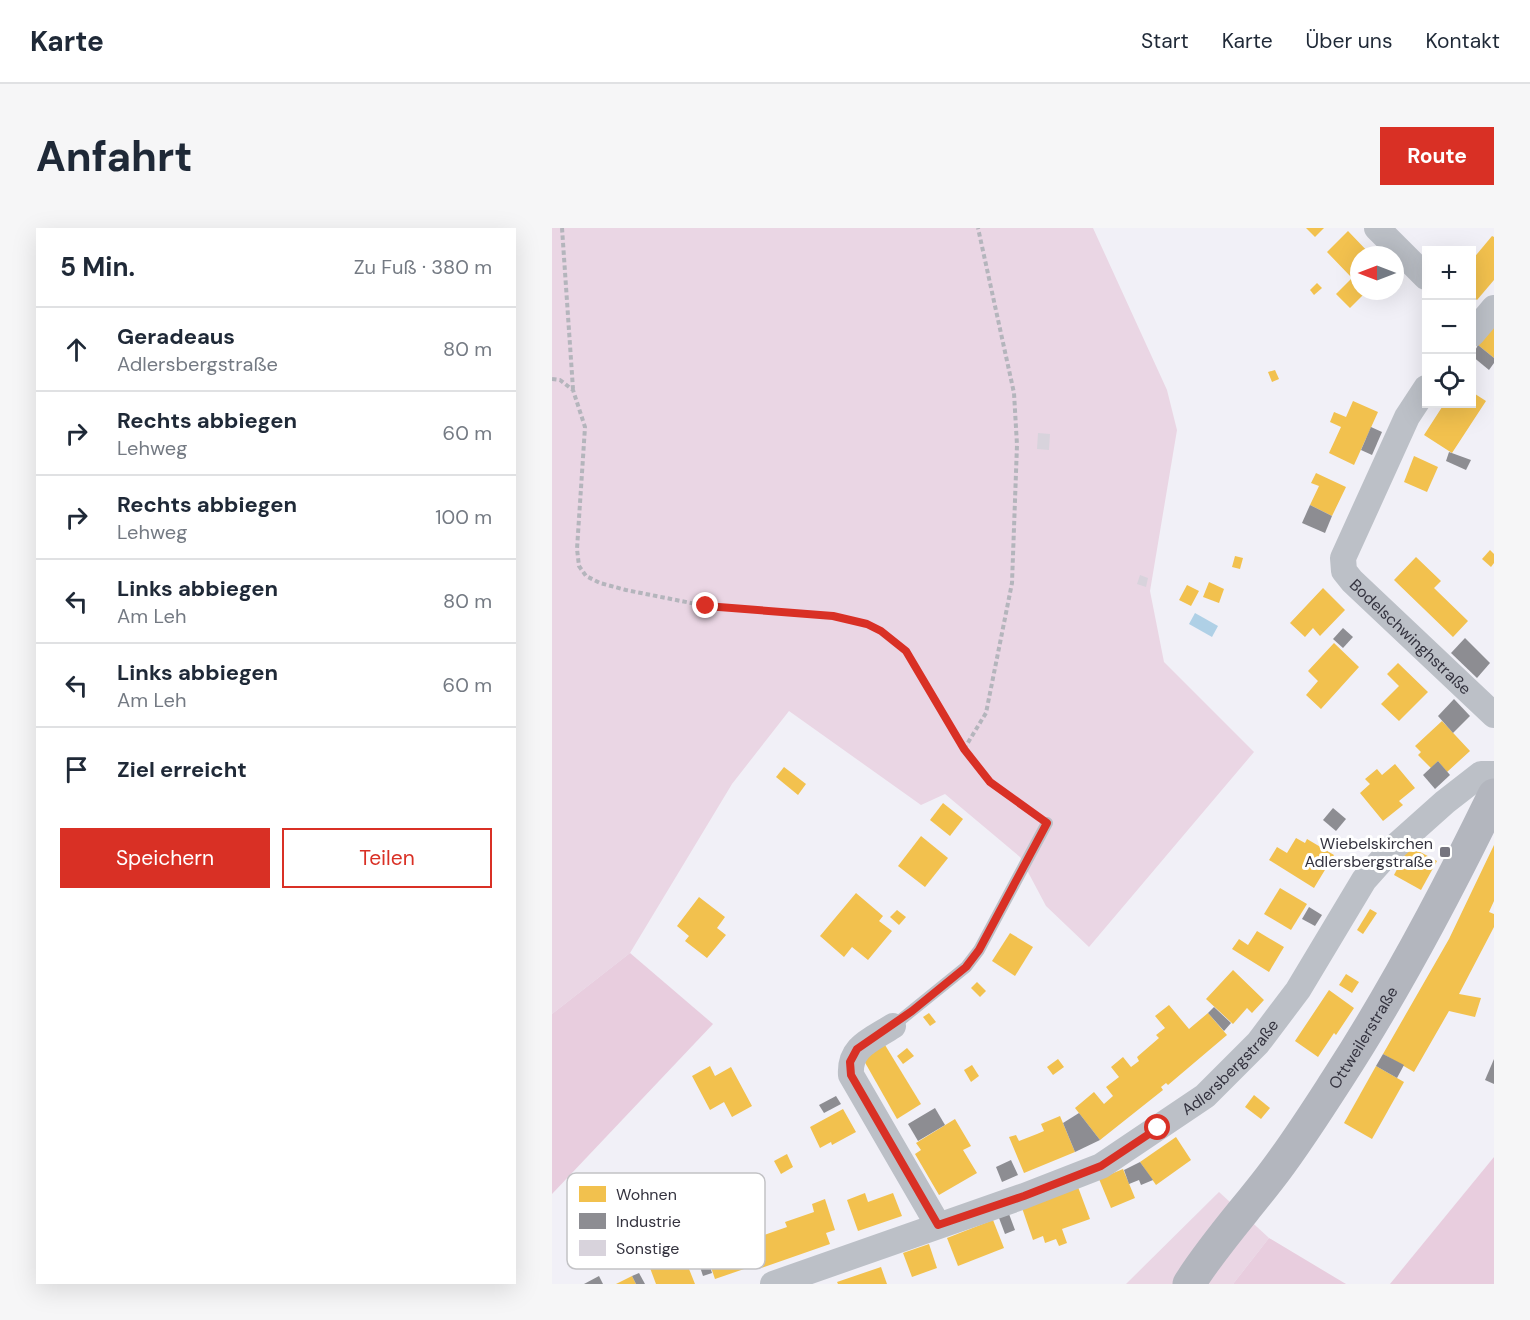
<!DOCTYPE html>
<html lang="de">
<meta charset="utf-8">
<style>
body{margin:0;font-family:"DM Sans",sans-serif;background:#f6f6f7;color:#1f2937}
.controls{position:absolute;right:18px;top:18px;display:grid;overflow:hidden;border-radius:0px;box-shadow:0 6px 24px #0002}
.controls button{width:54px;height:54px;display:grid;place-items:center;padding:0;border:0;border-bottom:2px solid #e0e1e3;background:#fff;color:#1f2937;font:30px sans-serif}
.compass{position:absolute;left:798px;top:18px;width:54px;height:54px;border-radius:50%;background:#fff;box-shadow:0 6px 24px #0002;rotate:270deg}
.stop{position:absolute;width:18px;height:18px;margin:-14px;border:4px solid #d93025;border-radius:50%;background:#fff}
.stop.end{background:#d93025;border-color:#fff;box-shadow:0 2px 6px #0008}
.list{margin:0;padding:0;list-style:none}
h2{display:flex;justify-content:space-between;align-items:center;height:78px;margin:0;padding:0 24px;font-size:26px}
h2 small{font-size:20px;font-weight:400;color:#747a83}
.list li{display:grid;grid-template-columns:39px 1fr auto;gap:18px;align-items:center;box-sizing:border-box;height:84px;padding:0 24px;border-top:2px solid #e0e1e3}
.list b{display:block;font-size:22px;white-space:nowrap}
.list p{margin:0;font-size:20px;white-space:nowrap;color:#747a83}
.list em{font-size:20px;font-style:normal;color:#747a83}
.actions{display:flex;gap:12px;padding:18px 24px}
.actions a{flex:1;padding:14px 0;border:2px solid #d93025;border-radius:0px;text-align:center;font-size:21px;color:#d93025}
.actions .main{background:#d93025;color:#fff}
.icon{flex:none;width:33px;height:33px;fill:none;stroke:currentColor;stroke-width:2;stroke-linecap:round;stroke-linejoin:round}
.map{position:relative;flex:none;width:942px;height:1056px;overflow:hidden;border-radius:0px}
header{display:flex;align-items:center;gap:36px;box-sizing:border-box;height:84px;padding:0 30px;background:#fff;border-bottom:2px solid #e0e1e3}
header strong{font-size:28px}
nav{display:flex;gap:33px;margin-inline-start:auto;font-size:21px}
.intro{display:flex;align-items:center;justify-content:space-between;box-sizing:border-box;height:144px;padding:0 36px}
h1{margin:0;font-size:42px}
.button{padding:15px 27px;border-radius:0px;background:#d93025;color:#fff;font-size:21px;font-weight:700}
main{display:flex;gap:36px;padding:0 36px}
aside{flex:1;background:#fff;border-radius:0px;box-shadow:0 6px 24px #0002}
.map>svg:first-child{display:block}
.green{fill:#ead6e4}
.forest{fill:#e8cdde}
.water{fill:#afd0e6}
.homes{fill:#f2c14e}
.industry{fill:#8d8d92}
.building{fill:#d8d3dc}
.lines{fill:none;stroke-linecap:round;stroke-linejoin:round}
.path{stroke:#b4b5bc;stroke-width:4;stroke-dasharray:4.5 3;stroke-linecap:butt}
.lane{stroke:#bcc0c7;stroke-width:12}
.street{stroke:#bcc0c7;stroke-width:26}
.secondary{stroke:#b3b6be;stroke-width:33}
.route{stroke:#d93025;stroke-width:8}
.poi-dot{fill:#76757f;stroke:#fff;stroke-width:2}
.labels{text-anchor:middle;dominant-baseline:central;stroke-width:6;stroke-linejoin:round;paint-order:stroke}
.street-label{font-size:16px;fill:#34333f;stroke:#fff}
.poi-label{font-size:16px;fill:#34333f;stroke:#fff;text-anchor:end}
.key{fill:#fff;stroke:#c2c2c5;stroke-width:1.5}
.key-label{font-size:16px;fill:#34333f}
</style>
<header>
<strong>Karte</strong>
<nav><a>Start</a><a>Karte</a><a>Über uns</a><a>Kontakt</a></nav>
</header>
<div class="intro"><h1>Anfahrt</h1><a class="button">Route</a></div>
<main>
<aside>
<h2>5 Min.<small>Zu Fuß · 380 m</small></h2>
<ul class="list">
<li><svg class="icon" aria-label="ahead" viewBox="0 0 24 24"><path d="M12 20V5M6 11l6-6 6 6"/></svg><div><b>Geradeaus</b><p>Adlersbergstraße</p></div><em>80 m</em></li>
<li><svg class="icon" aria-label="right" viewBox="0 0 24 24"><path d="M7 20v-9h11M14 6l5 5-5 5"/></svg><div><b>Rechts abbiegen</b><p>Lehweg</p></div><em>60 m</em></li>
<li><svg class="icon" aria-label="right" viewBox="0 0 24 24"><path d="M7 20v-9h11M14 6l5 5-5 5"/></svg><div><b>Rechts abbiegen</b><p>Lehweg</p></div><em>100 m</em></li>
<li><svg class="icon" aria-label="left" viewBox="0 0 24 24"><path d="M17 20v-9H6M10 6l-5 5 5 5"/></svg><div><b>Links abbiegen</b><p>Am Leh</p></div><em>80 m</em></li>
<li><svg class="icon" aria-label="left" viewBox="0 0 24 24"><path d="M17 20v-9H6M10 6l-5 5 5 5"/></svg><div><b>Links abbiegen</b><p>Am Leh</p></div><em>60 m</em></li>
<li><svg class="icon" aria-label="arrive" viewBox="0 0 24 24"><path d="M6 21V4h12l-3 4 3 4H6"/></svg><div><b>Ziel erreicht</b></div></li>
</ul>
<div class="actions"><a class="main">Speichern</a><a>Teilen</a></div>
</aside>
<div class="map">
<svg width="942" height="1056" viewBox="0 0 942 1056">
<rect width="100%" height="100%" fill="#f1f0f7"/>
<g class="green">
<path d="M0,0H541L615,162L625,202L598,363L612,434L702,524L537,719L494,678L468,629L393,566L369,577L237,483L180,556L78,725L0,786Z"/>
<path d="M667,964L717,1010L681,1056H574Z"/>
</g>
<g class="forest">
<path d="M78,725L161,796L0,966V786Z"/>
<path d="M942,929V1056H838Z"/>
<path d="M717,1010L794,1056H681Z"/>
</g>
<path class="water" d="M643,385L666,398L660,409L637,396Z"/>
<g class="homes">
<path d="M754,0H772L763,9Z"/>
<path d="M796,3L819,27H807V63H815L798,80L784,66L800,50L775,24Z"/>
<path d="M940,8L942,9V52L925,72L920,68V32Z"/>
<path d="M765,55L770,60L762,67L758,62Z"/>
<path d="M942,97V130L926,117Z"/>
<path d="M723,142L727,151L720,154L716,144Z"/>
<path d="M920,164L934,173L900,225L872,207L892,176H920Z"/>
<path d="M801,173L826,184L802,237L777,225L789,199L778,194L782,184L794,189Z"/>
<path d="M862,228L886,239L875,264L852,254Z"/>
<path d="M764,245L794,259L780,288L758,277L767,258L759,255Z"/>
<path d="M938,322L942,326V335L939,339L930,331Z"/>
<path d="M683,328L691,330L688,341L680,339Z"/>
<path d="M864,329L889,353L882,360L916,393L901,409L842,352Z"/>
<path d="M657,354L672,361L667,375L651,369Z"/>
<path d="M635,357L647,363L639,378L627,372Z"/>
<path d="M771,360L793,382L768,408L761,400L753,409L738,395Z"/>
<path d="M782,415L807,439L769,481L754,467L766,453L756,443Z"/>
<path d="M846,435L876,464L847,493L829,476L847,458L835,446Z"/>
<path d="M890,493L918,523L895,544L886,533L879,540L866,527L869,524L863,518Z"/>
<path d="M843,536L863,560L847,573L851,577L831,593L808,565L818,556L813,551L825,541L830,547Z"/>
<path d="M232,539L254,556L246,567L224,549Z"/>
<path d="M391,575L411,591L398,608L378,592Z"/>
<path d="M369,608L396,630L373,659L346,638Z"/>
<path d="M744,610L753,615L755,611L782,627L762,660L717,632L725,619L735,625Z"/>
<path d="M942,617V673L937,684L942,686V699L907,766L929,770L923,789L897,783L862,844L831,826L897,711Z"/>
<path d="M857,618L885,633L869,662L842,647Z"/>
<path d="M728,660L755,676L739,702L712,686Z"/>
<path d="M304,665L331,688L327,693L340,703L316,732L300,719L292,729L268,708Z"/>
<path d="M147,669L173,689L165,700L174,707L155,730L133,713L137,708L125,698Z"/>
<path d="M818,681L825,685L811,706L805,702Z"/>
<path d="M345,682L354,689L347,697L338,689Z"/>
<path d="M705,703L732,719L717,744L680,721L687,711L696,717Z"/>
<path d="M458,705L481,719L463,748L440,733Z"/>
<path d="M681,742L712,772L700,785L695,780L681,796L654,771Z"/>
<path d="M794,746L807,754L800,765L787,757Z"/>
<path d="M425,754L434,763L428,769L419,760Z"/>
<path d="M777,762L802,780L784,807L782,805L766,829L743,813Z"/>
<path d="M617,777L637,801L656,785L675,807L616,857L614,855L609,859L611,862L548,912L523,880L542,864L552,876L561,868L554,859L567,849L559,839L571,829L579,839L587,833L585,829L607,810L604,807L613,800L603,788Z"/>
<path d="M377,785L384,794L378,798L371,789Z"/>
<path d="M333,817L369,876L345,891L311,831Z"/>
<path d="M355,820L362,828L351,836L345,828Z"/>
<path d="M506,831L512,839L501,847L495,839Z"/>
<path d="M420,837L427,848L419,854L412,842Z"/>
<path d="M158,838L163,848L179,839L200,878L180,889L172,874L158,882L140,848Z"/>
<path d="M824,838L852,854L820,911L792,895Z"/>
<path d="M702,867L718,880L709,891L693,879Z"/>
<path d="M291,881L304,904L280,917L279,914L268,920L258,899Z"/>
<path d="M508,888L523,924L472,945L457,909L464,907L467,913L485,906L492,903L489,896Z"/>
<path d="M403,891L419,918L411,922L425,945L387,967L363,926L369,922L364,915Z"/>
<path d="M624,909L639,932L604,957L588,934Z"/>
<path d="M235,926L241,939L229,946L222,933Z"/>
<path d="M571,941L583,970L559,980L547,951Z"/>
<path d="M526,959L538,991L510,1001L515,1015L507,1018L504,1011L493,1015L491,1008L481,1012L470,980Z"/>
<path d="M313,965L316,974L341,965L350,988L306,1003L295,972Z"/>
<path d="M273,971L283,1002L274,1005L278,1016L209,1040L191,1007L207,1002L209,1008L235,999L233,994L262,984L260,976Z"/>
<path d="M441,992L452,1020L406,1038L395,1010Z"/>
<path d="M185,1011L195,1040L163,1051L153,1022Z"/>
<path d="M377,1016L385,1040L360,1049L351,1025Z"/>
<path d="M131,1026L143,1056H104L98,1040Z"/>
<path d="M329,1039L335,1056H286L285,1054Z"/>
<path d="M80,1048L84,1056H64Z"/>
</g>
<g class="industry">
<path d="M926,117L942,130V135L937,142L920,128Z"/>
<path d="M819,199L830,204L820,227L809,222Z"/>
<path d="M897,224L919,232L914,242L894,233Z"/>
<path d="M758,277L780,288L773,305L750,295Z"/>
<path d="M791,400L801,409L791,420L781,411Z"/>
<path d="M913,410L938,435L925,450L899,425Z"/>
<path d="M902,471L918,488L901,505L886,488Z"/>
<path d="M886,533L898,547L883,561L871,547Z"/>
<path d="M781,580L794,591L784,603L771,592Z"/>
<path d="M757,679L770,687L763,698L750,691Z"/>
<path d="M662,779L679,795L672,803L656,785Z"/>
<path d="M831,826L852,837L845,850L824,838Z"/>
<path d="M942,831V856L933,852Z"/>
<path d="M284,868L289,876L272,885L267,877Z"/>
<path d="M383,880L393,897L366,913L356,896Z"/>
<path d="M527,885L548,912L523,924L511,895Z"/>
<path d="M459,932L466,947L450,954L444,939Z"/>
<path d="M588,934L601,952L589,957L587,952L577,956L572,942Z"/>
<path d="M457,986L463,1002L453,1006L447,990Z"/>
<path d="M151,1015L160,1045L151,1048L141,1018Z"/>
<path d="M87,1045L93,1056H84L80,1048Z"/>
<path d="M47,1048L51,1056H32Z"/>
</g>
<g class="building">
<path d="M486,205L498,206L497,222L485,221Z"/>
<path d="M588,347L596,350L594,359L585,356Z"/>
</g>
<g class="lines">
<g class="path">
<path d="M10,0L21,161"/>
<path d="M0,151L8,152L21,162L33,199L25,321L27,338L34,348L48,355L74,362L154,378L281,388L315,396L329,403L354,423L412,521L438,554L483,586"/>
<path d="M412,521L434,485L460,355L465,217L462,165L426,0"/>
</g>
<path class="lane" d="M341,798L414,739L427,722L495,595"/>
<g class="street">
<path d="M825,0L874,49"/>
<path d="M920,106L942,80"/>
<path id="s1" d="M874,160L855,189L791,330L792,343L800,353L942,487"/>
<path d="M341,798C320,812 297,818 299,847L386,997"/>
<path id="s2" d="M221,1056L472,968L549,938L653,868L706,815L746,762L812,652L837,624L893,574L929,546H942"/>
</g>
<path class="secondary" id="s3" d="M637,1056C660,1019 690,986 717,951C742,919 764,884 786,850C845,759 895,664 942,567"/>
</g>
<g class="lines">
<path class="route" d="M154,378L281,388L315,396L329,403L354,423L412,521L438,554L495,595L427,722L414,739L360,783L305,821L298,834L299,847L386,997L472,968L549,938L606,900"/>
</g>
<rect class="poi-dot" x="887" y="618" width="12" height="12" rx="3"/>
<g class="labels">
<g class="street-label">
<text stroke="none"><textPath href="#s1" startOffset="296">Bodelschwinghstraße</textPath></text>
<text stroke="none"><textPath href="#s3" startOffset="302">Ottweilerstraße</textPath></text>
<text stroke="none"><textPath href="#s2" startOffset="512">Adlersbergstraße</textPath></text>
</g>
<g class="poi-label">
<text x="881" y="615">Wiebelskirchen<tspan x="881" dy="18">Adlersbergstraße</tspan></text>
</g>
</g>
<rect x="15" y="945" width="198" height="96" rx="9" class="key"/>
<rect x="27" y="958" width="27" height="16" fill="#f2c14e"/>
<rect x="27" y="985" width="27" height="16" fill="#8d8d92"/>
<rect x="27" y="1012" width="27" height="16" fill="#d8d3dc"/>
<g class="key-label">
<text x="64" y="972">Wohnen</text>
<text x="64" y="999">Industrie</text>
<text x="64" y="1026">Sonstige</text>
</g>
</svg>
<div class="controls">
<button>+</button>
<button>−</button>
<button><svg class="icon" aria-label="locate" viewBox="0 0 24 24"><circle cx="12" cy="12" r="6"/><path d="M12 2v4M12 18v4M2 12h4M18 12h4"/></svg></button>
</div>
<svg class="compass" viewBox="-18 -18 36 36"><path d="M0-13l5 13h-10z" fill="#e53935"/><path d="M0 13l5-13h-10z" fill="#747a83"/></svg>
<div class="stop" style="left:606px;top:900px"></div>
<div class="stop end" style="left:154px;top:378px"></div>
</div>
</main>
